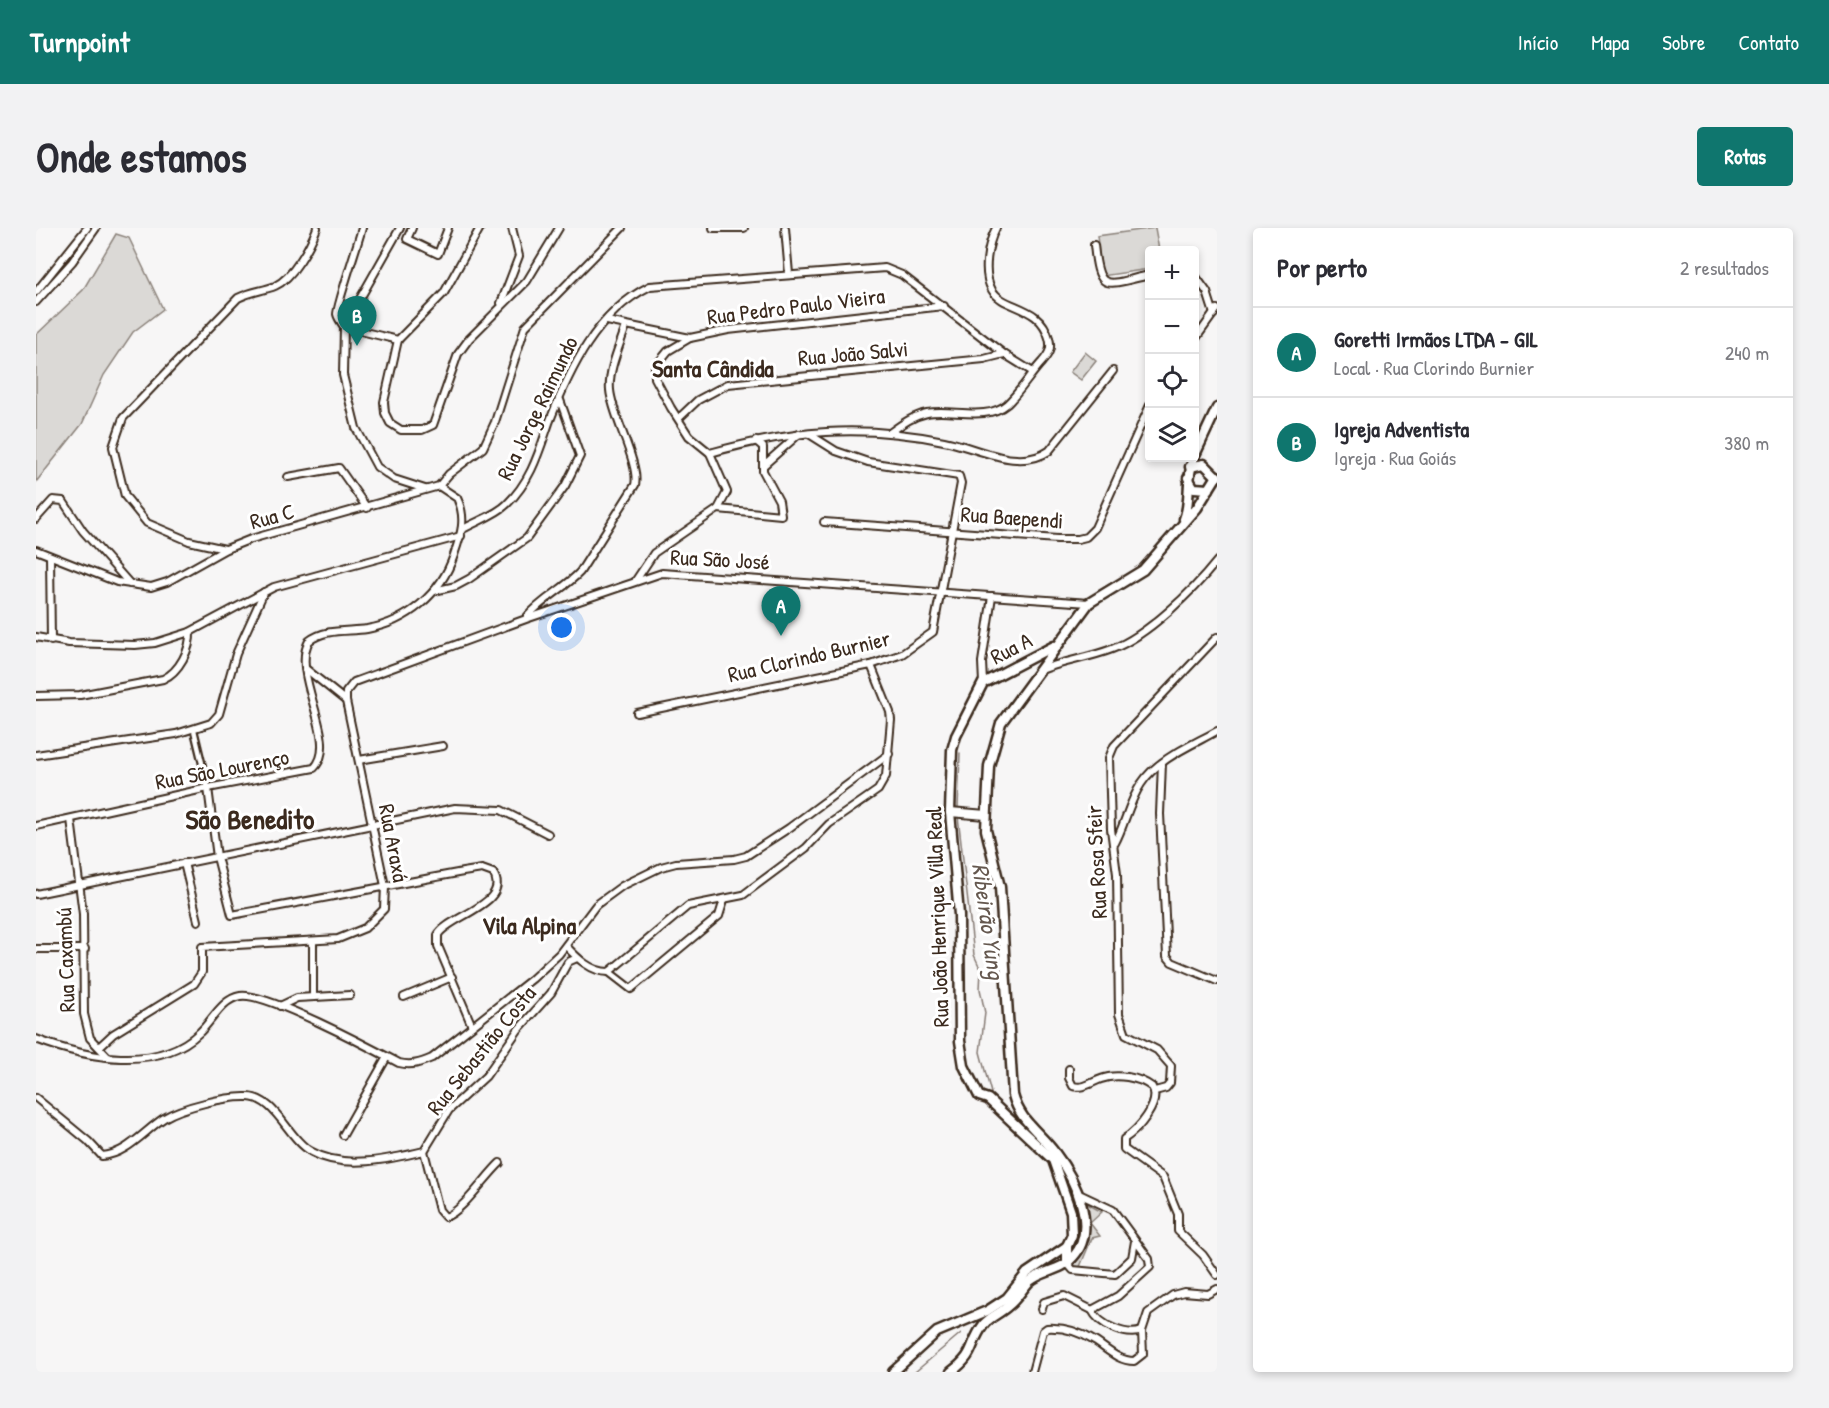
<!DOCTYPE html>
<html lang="pt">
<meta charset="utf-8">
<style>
body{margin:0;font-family:"Patrick Hand",sans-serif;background:#f2f2f3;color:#2b2b33}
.controls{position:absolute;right:18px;top:18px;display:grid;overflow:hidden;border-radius:6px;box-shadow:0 3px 9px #0003}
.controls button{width:54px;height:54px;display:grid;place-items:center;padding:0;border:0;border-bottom:2px solid #e1e1e2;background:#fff;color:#2b2b33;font:30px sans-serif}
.you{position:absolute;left:526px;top:400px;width:21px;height:21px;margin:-15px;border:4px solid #fff;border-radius:50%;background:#1a73e8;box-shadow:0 0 0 9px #1a73e833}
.badge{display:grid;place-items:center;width:39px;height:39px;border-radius:50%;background:#0f766e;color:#fff;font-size:20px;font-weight:700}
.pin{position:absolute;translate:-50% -50px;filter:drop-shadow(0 2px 3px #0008)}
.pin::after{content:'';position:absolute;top:32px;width:21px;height:18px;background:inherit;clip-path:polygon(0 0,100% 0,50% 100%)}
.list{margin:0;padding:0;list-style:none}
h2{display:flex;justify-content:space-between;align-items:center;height:78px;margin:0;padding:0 24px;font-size:26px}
h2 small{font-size:20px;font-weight:400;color:#7c7c81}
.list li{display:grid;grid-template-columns:39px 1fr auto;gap:18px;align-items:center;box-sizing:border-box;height:90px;padding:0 24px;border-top:2px solid #e1e1e2}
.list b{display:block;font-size:22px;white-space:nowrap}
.list p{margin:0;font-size:20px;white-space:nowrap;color:#7c7c81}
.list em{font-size:20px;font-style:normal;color:#7c7c81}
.icon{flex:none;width:33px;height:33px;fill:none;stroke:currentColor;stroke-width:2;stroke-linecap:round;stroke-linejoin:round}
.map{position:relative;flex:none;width:1181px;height:1144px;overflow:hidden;border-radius:6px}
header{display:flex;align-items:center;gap:36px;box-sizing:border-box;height:84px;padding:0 30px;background:#0f766e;color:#fff}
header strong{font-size:28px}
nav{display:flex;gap:33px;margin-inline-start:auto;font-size:21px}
.intro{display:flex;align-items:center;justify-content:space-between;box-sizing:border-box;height:144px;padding:0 36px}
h1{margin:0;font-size:42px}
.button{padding:15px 27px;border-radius:6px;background:#0f766e;color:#fff;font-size:21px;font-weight:700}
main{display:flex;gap:36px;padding:0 36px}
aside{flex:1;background:#fff;border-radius:6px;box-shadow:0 3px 9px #0003}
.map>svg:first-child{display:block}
.green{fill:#dbd9d6;stroke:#8b827a;stroke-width:1.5}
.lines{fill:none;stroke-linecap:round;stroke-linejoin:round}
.stream{stroke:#847972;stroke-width:1.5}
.pedestrian-casing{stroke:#3b2a1e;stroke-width:9}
.minor-casing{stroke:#3b2a1e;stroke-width:10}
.tertiary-casing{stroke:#3b2a1e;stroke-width:12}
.secondary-casing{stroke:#3b2a1e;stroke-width:13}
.pedestrian{stroke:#fff;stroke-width:4.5}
.minor{stroke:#fff;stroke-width:6}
.tertiary{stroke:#fff;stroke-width:8}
.secondary{stroke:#fff;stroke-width:8}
.labels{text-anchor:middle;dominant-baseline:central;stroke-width:6;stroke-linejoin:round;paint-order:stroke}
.street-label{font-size:22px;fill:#3b2a1e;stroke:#fff}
.neighbourhood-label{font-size:24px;font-weight:bold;fill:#3b2a1e;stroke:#fff}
.water-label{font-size:24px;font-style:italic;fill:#65584f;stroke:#fff}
.district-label{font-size:28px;font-weight:bold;fill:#3b2a1e;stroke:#fff}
</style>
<header>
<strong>Turnpoint</strong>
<nav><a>Início</a><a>Mapa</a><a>Sobre</a><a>Contato</a></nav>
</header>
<div class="intro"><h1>Onde estamos</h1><a class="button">Rotas</a></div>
<main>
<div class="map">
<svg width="1181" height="1144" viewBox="0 0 1181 1144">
<rect width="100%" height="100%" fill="#f7f6f6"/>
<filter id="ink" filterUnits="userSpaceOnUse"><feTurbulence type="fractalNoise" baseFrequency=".0167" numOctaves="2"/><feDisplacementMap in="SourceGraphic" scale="12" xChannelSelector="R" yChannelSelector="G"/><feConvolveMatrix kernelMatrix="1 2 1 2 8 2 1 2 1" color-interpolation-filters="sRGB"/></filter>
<g filter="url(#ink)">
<g class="green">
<path d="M1119,0L1123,22H1114L1113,41L1066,48L1061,8Z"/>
<path d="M80,6L93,10L127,81L97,104L68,147L46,196L0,254V107L47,62Z"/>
<path d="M1049,124L1060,133L1045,152L1034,144Z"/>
<path d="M1048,974L1066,984L1054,995L1064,1008L1056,1010L1043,1041L1037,1039L1053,1012Z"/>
</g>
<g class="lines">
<g class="stream">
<path d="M922,580L924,525"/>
<path d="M922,588L938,727L945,742L944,761L949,785L944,824L955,865"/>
<path d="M879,1144L925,1105"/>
</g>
<defs>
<path id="pedestrian" d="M158,502L172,560"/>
<g id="minor">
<path d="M364,0L308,99L307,147L320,200L341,239L358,251L389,261"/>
<path d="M376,0L371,11L402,26L412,0"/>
<path d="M444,0L408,65L362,112L348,174L349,185L354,195L365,202H386L397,197L422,126L433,111L491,53L523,0"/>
<path d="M677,0H708"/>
<path d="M749,0L753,46"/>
<path d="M1058,17C1063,67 1070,56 1114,47"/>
<path d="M1158,46L1171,64L1178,86"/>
<path d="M0,64L51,0"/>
<path d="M0,74L36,34L60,0"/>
<path d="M465,75L483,28L476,0"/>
<path d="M571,93L654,110"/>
<path d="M308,99C306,95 302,91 301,86C300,80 323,12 326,0"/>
<path d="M308,99L362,112"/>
<path d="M1158,113L1181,81"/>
<path d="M643,190L662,172L692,156L948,131L968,126"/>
<path d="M855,204C866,196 877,188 891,185C915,180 950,194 971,176C984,164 994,147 1006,134C1013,126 1016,120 1013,110C1004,76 968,82 956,62C946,45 952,15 960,0"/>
<path d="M674,225C756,202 824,196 908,213C941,219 982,244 1013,223L1077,143"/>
<path d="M728,237L763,206"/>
<path d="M252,249L303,240L331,280"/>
<path d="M403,258L413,246L447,220L459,194L489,99L586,0"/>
<path d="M682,281L745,287L743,273L727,243V219L720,213"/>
<path d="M0,291L17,272L27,273L47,303L94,356"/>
<path d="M788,294L1021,311H1042L1050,309L1059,300L1114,177"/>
<path d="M427,301C441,293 460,287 471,276C495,253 503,224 513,195C534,141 560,85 614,58L849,40L866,47L968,126L997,144"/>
<path d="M189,321L153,313L111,295L89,268L77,219L87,190L202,70C216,63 227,63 239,58C257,50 274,18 281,0"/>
<path d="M0,322L81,354L115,359L131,354L190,321L215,311L403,258L421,270C431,290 425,307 418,327C405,366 371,394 331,401C311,404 290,400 273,413C254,448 305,514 278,540L172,560L0,598"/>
<path d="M14,328L15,413"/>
<path d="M600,352L618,325L682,281L691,264L674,225L653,208L635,180L619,150V139L632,123L654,110L692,102L908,78"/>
<path d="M398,363L420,358L433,351L491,310L529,258L544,228L524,172"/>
<path d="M491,389C506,371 528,361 544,344L599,257C604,236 576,188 574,162C572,142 584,117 590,98"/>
<path d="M0,409L33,415L99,417L119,415L154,404L238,359L425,308"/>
<path d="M270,441L310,473"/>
<path d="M1005,442C1027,433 1053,430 1076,421C1111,408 1157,363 1181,333"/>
<path d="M947,455L946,434L956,368"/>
<path d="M0,468L44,467L127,451C143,444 155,421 154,404"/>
<path d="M601,485L835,437L866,426L897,404L925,255L923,248L832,234L800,223L773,206"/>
<path d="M0,527L140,506L175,495L183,486L200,426L228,364"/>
<path d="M323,532L407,518"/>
<path d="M1126,535L1124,586L1131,728L1136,734L1181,753"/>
<path d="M172,560L181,629L196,687L427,644L446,641L457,645C477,675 411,689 402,707V718L436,798"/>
<path d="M35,591L47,686L48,786L54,810L71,828"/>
<path d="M1079,615C1089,596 1093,574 1105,556C1121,531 1156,517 1181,503"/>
<path d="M148,635L162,693"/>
<path d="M0,666L419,580L465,582L512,606"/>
<path d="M530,718C541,730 555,744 573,744L652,678L707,667L770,620L793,596L842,562L850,548L855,492L854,484L835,437"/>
<path d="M0,721H49"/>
<path d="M573,744L595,761L683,688L688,672"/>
<path d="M277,769V713"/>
<path d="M368,769L416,749"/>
<path d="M244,778L261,770L314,767"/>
<path d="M0,811C49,830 122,845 164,804C176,793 186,771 204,768C228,763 337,821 363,835C376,838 384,835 396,830L496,751L523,726L560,677L586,658L625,639L640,635L698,631L710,628L753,600L853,526"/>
<path d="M63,819L77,806L158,756L166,744V719L302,711L329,700L348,681L349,658L310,473V464L318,454L490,391L626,345L1053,375"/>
<path d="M1033,841V850L1037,858C1048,861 1054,855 1065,851C1080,845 1103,849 1116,859C1126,875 1102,902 1088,911V921L1127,949L1142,986V1003L1167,1027L1181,1047"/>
<path d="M1119,863L1130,860L1134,855L1135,838L1121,822L1090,806L1083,786L1081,646L1075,601L1073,530L1078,518L1181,409"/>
<path d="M0,870L52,913L66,928C91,926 108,903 128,890C146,879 191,868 212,869C240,870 252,911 276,924C308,942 355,931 388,923L413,882L450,848L482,802L515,765L532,734L541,730"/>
<path d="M307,907L351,829"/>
<path d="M388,923L403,982L409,989C425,985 450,948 464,935"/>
<path d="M1041,965L1077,982L1113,1031L1114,1039L1082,1068L1056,1082"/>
<path d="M1031,1035L1037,1042L1079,1046L1096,1030L1099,1013"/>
<path d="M1006,1081L1008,1074L1028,1068L1056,1082"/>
<path d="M1056,1082C1063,1097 1090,1109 1106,1103"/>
<path d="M996,1144L1007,1103L1011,1100C1028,1099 1046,1105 1060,1114C1072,1122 1083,1133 1098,1133L1107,1126L1106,1103L1112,1085L1137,1067L1148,1064L1172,1066L1181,1061"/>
</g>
<g id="tertiary">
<path d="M914,584L950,587"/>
<path d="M1031,1035V1018"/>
</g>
<g id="secondary">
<path d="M1158,229L1181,180"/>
<path d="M1154,239L1168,236L1181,249"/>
<path d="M1152,250L1158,260L1173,261"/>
<path d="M1148,291C1156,271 1149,252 1158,230"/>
<path d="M857,1144L901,1104L951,1083L971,1070L991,1045L1031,1018L1036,1007L1035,984L1017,932L952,871L943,868L928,838L924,813L923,687L914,584L916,522L920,508L947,455L1018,418"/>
<path d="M915,1144C941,1125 932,1117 948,1096C955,1088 965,1085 973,1077C981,1071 986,1061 994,1053C1007,1042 1026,1043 1037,1029C1063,1001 1039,951 1019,925C1004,904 984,894 977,867L964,659L950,602L953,538L965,495L1053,375L1107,342L1161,280L1181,248"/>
</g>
</defs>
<use href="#pedestrian" class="pedestrian-casing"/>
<use href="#minor" class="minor-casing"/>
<use href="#tertiary" class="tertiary-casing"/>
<use href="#secondary" class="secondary-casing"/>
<use href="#pedestrian" class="pedestrian"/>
<use href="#minor" class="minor"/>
<use href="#tertiary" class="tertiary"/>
<use href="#secondary" class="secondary"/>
</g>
</g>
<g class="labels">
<g class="street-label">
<text transform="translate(760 78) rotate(-7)">Rua Pedro Paulo Vieira</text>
<text transform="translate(817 125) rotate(-5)">Rua João Salvi</text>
<text transform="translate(501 180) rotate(-64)">Rua Jorge Raimundo</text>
<text transform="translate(236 288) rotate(-15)">Rua C</text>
<text transform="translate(976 289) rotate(4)">Rua Baependi</text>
<text transform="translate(684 331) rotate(3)">Rua São José</text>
<text transform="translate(975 420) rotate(-27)">Rua A</text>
<text transform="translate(773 428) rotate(-13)">Rua Clorindo Burnier</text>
<text transform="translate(186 541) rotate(-11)">Rua São Lourenço</text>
<text transform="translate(358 615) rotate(79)">Rua Araxá</text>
<text transform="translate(1060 634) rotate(-93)">Rua Rosa Sfeir</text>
<text transform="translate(901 689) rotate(-92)">Rua João Henrique Villa Real</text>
<text transform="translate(29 732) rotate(-92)">Rua Caxambú</text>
<text transform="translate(445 822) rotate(-51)">Rua Sebastião Costa</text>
</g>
<g class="neighbourhood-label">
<text x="677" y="140">Santa Cândida</text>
<text x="493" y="697">Vila Alpina</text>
</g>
<g class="water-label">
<text transform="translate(953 693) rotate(82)">Ribeirão Yung</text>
</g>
<g class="district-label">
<text x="214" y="591">São Benedito</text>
</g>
</g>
</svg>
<div class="controls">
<button>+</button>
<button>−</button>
<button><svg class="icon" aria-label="locate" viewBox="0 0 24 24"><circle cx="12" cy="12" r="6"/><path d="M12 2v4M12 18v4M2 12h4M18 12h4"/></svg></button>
<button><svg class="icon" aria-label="layers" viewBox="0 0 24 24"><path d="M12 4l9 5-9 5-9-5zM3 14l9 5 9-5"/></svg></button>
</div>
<div class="you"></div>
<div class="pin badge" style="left:745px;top:408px">A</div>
<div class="pin badge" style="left:321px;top:118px">B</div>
</div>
<aside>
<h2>Por perto<small>2 resultados</small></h2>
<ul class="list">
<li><span class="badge">A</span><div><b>Goretti Irmãos LTDA - GIL</b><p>Local · Rua Clorindo Burnier</p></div><em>240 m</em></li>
<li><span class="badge">B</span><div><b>Igreja Adventista</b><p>Igreja · Rua Goiás</p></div><em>380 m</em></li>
</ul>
</aside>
</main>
